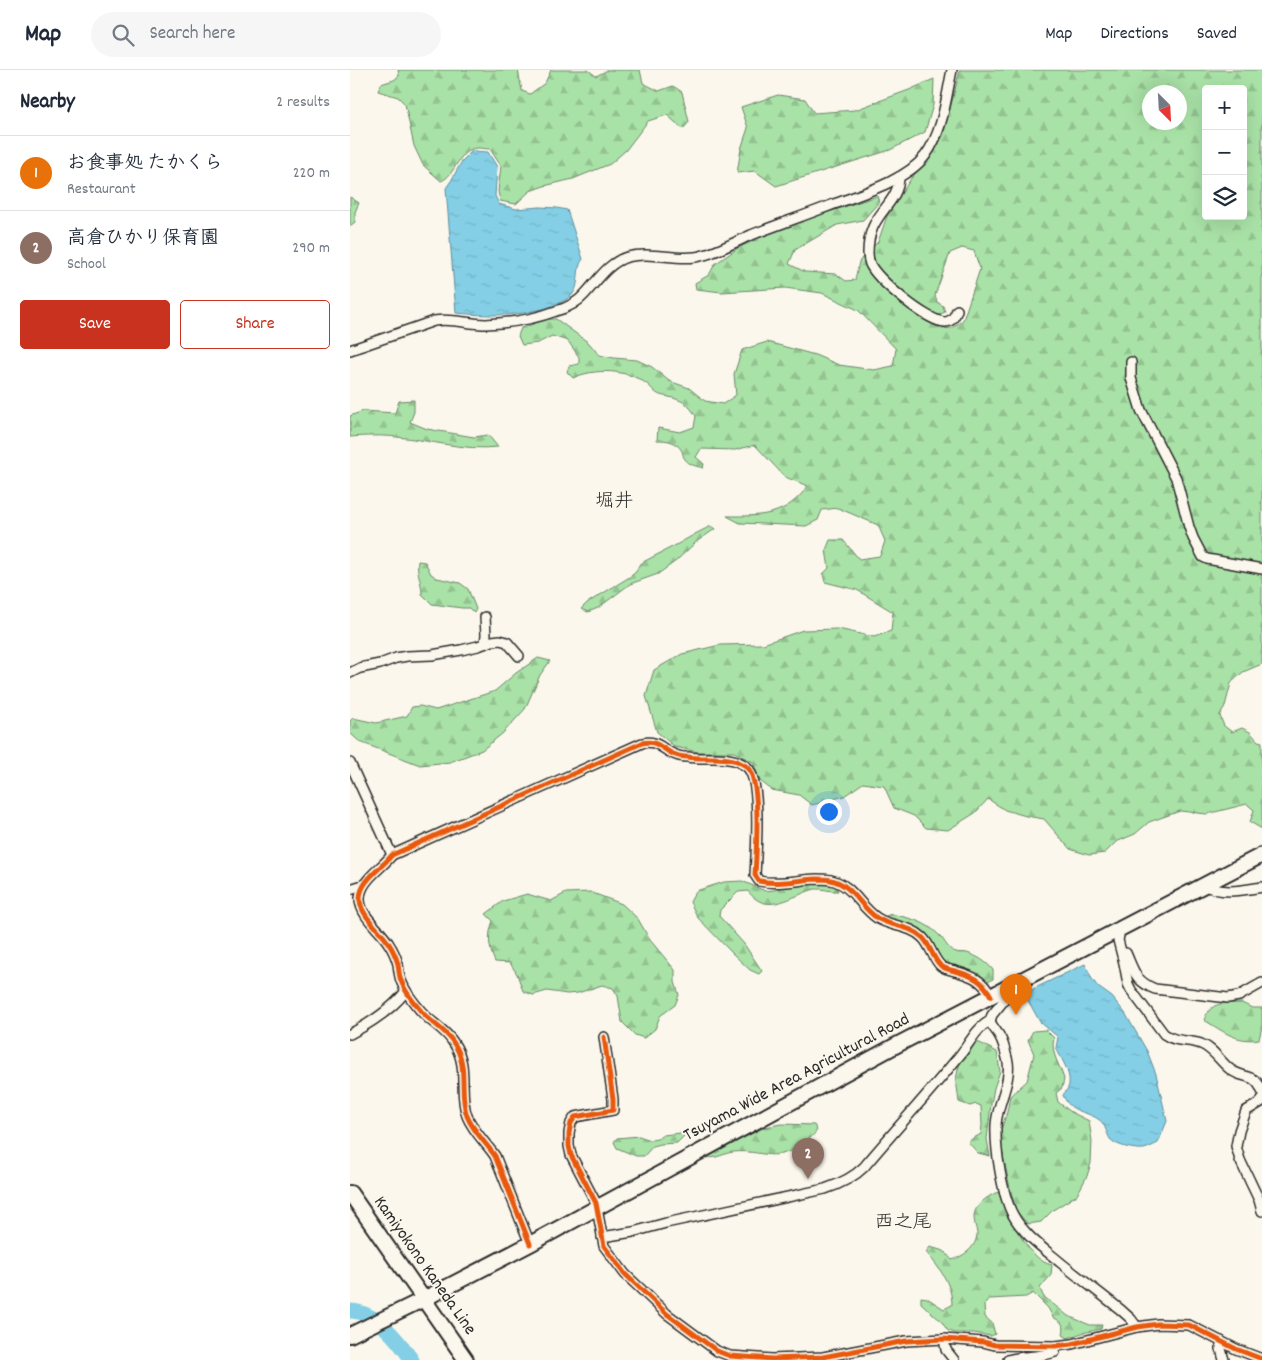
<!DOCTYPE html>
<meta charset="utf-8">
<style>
body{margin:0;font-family:Dekko,"Klee One",sans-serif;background:#f6f6f7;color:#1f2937}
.controls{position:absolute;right:15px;top:15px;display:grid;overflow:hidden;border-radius:5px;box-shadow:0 5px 20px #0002}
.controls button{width:45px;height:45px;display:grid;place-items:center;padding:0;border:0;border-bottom:1px solid #e0e1e3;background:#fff;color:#1f2937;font:25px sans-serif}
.compass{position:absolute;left:792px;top:15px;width:45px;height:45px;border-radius:50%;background:#fff;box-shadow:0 5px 20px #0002;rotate:156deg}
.you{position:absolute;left:478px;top:741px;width:18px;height:18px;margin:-12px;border:4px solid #fff;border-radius:50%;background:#1a73e8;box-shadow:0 0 0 8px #1a73e833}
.badge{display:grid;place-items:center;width:32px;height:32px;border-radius:50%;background:#c8321e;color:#fff;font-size:16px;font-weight:700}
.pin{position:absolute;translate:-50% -41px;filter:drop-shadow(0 1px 2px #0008)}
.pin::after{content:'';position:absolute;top:26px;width:18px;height:15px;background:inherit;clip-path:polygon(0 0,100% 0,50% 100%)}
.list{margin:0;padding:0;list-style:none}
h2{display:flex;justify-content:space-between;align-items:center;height:65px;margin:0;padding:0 20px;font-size:21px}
h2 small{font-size:16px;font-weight:400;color:#747a83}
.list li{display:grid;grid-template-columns:32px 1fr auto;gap:15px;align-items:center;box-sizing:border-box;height:75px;padding:0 20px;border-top:1px solid #e0e1e3}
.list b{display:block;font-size:19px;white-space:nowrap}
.list p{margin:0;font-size:16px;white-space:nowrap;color:#747a83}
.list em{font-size:16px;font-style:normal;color:#747a83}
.actions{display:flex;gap:10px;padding:15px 20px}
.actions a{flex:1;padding:11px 0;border:1px solid #c8321e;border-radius:5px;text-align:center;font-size:18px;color:#c8321e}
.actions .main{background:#c8321e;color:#fff}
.icon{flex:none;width:28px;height:28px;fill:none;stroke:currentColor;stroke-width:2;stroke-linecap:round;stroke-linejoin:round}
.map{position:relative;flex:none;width:912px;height:1290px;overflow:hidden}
header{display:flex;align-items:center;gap:30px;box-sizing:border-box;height:70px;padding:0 25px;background:#fff;border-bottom:1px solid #e0e1e3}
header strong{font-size:24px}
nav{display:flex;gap:28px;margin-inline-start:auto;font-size:18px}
.search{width:350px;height:45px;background:#f6f6f7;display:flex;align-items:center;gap:12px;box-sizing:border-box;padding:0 18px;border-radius:28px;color:#747a83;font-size:19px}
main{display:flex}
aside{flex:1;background:#fff}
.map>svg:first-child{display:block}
.forest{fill:url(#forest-firs);stroke:#6a8669;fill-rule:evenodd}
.water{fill:url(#water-ripples);stroke:#608d9b}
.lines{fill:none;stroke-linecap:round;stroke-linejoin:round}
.river{stroke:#84cfe5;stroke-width:15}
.street-casing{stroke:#2b2b2b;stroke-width:12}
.secondary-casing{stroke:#2b2b2b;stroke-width:18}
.street{stroke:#fbf7ec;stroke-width:9}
.secondary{stroke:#fbf7ec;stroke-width:14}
.cycleway-casing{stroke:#fbf7ec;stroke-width:8}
.cycleway{stroke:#e8590c;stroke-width:5}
.labels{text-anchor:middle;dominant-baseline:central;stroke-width:4;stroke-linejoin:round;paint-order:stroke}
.street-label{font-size:18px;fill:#2b2b2b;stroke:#fbf7ec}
.neighbourhood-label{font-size:19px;fill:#2b2b2b;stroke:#fbf7ec}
</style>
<header>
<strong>Map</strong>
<div class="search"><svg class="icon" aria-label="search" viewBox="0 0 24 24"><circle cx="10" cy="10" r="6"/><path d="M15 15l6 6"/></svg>Search here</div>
<nav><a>Map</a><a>Directions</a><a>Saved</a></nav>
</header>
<main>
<aside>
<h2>Nearby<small>2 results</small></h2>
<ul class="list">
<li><span class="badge" style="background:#e8710a">1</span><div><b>お食事処 たかくら</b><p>Restaurant</p></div><em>220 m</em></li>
<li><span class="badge" style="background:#8d6e63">2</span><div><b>高倉ひかり保育園</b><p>School</p></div><em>290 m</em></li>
</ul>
<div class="actions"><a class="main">Save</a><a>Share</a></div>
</aside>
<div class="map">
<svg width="912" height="1290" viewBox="0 0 912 1290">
<defs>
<pattern id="forest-firs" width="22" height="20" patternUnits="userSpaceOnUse" patternTransform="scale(1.25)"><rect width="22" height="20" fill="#a9e2a7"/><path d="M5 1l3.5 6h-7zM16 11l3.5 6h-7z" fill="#92c290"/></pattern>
<pattern id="water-ripples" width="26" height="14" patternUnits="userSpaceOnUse" patternTransform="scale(1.25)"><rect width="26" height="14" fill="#84cfe5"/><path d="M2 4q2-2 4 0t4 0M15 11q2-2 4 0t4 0" fill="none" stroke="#72b2c5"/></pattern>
</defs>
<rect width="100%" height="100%" fill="#fbf7ec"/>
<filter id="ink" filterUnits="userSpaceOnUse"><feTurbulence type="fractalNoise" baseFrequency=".02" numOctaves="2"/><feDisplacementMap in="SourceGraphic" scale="10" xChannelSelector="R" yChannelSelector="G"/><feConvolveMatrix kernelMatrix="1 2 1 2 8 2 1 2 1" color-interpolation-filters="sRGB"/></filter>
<g filter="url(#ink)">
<g class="forest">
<path d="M48,0H168L172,21L180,24L195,13L201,0H238L246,6L258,0H290L293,13L309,21L323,16L332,22L339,52L333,59L317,45L298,51L276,80L260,94L223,109L194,116L180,121L166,134L150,131L148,121L151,96L140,79C136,79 131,78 128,78C108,78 106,106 91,111L73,95L64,76L55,34L48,27L28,21L31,14L44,10L49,6Z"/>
<path d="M610,0H912V594L893,602L881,613L875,636L870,646L874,656L882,662L892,658L900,662L908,671L912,672V759L900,752L904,740L897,734L857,744L830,741L799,752L785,764L766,772L755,783L739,785L720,779L694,749L676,746L655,740L638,729L625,743L598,760L576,758L564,746L544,738L534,716L513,713L494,726L462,735L449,725L422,720L410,711L403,692L384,682H348L325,677L307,662L296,626L304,600L332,584L370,575L413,574L453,560L488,559L524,567L541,561L543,542L507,520L475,512L473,504L479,498L476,480L480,470H493L509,489L530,486L535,471L528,455L488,438L472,440L468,450L456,456L390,453L377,446C412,446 435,447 458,416L435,407L405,375L385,380L351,379L346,387L354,394L353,398C346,396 339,395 335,389C333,387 333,384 332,381C326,371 318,370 307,370L308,358L330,362L344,357L346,346C339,335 333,330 319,327C316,326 311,326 308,324C304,322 301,317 297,314C277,299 244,298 223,308L217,302L219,296L229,294V287L218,271L202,266L188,273L172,275L168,266L171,258L198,249H206L239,273L249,285L264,288L287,290L302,297L319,311L339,318L355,331L373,334L386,325L384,304L392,280L417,272L465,285L489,295L524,300L543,296L546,279L508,240L472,223L435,218L372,222L346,219L345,213L359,205L365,194L388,178L431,158L527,126L529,132L513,150L487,155L445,180L439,194L455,202L486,204L496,211L505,210L509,192L515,184L528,172L537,146L562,107L580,89L593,66ZM856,19H893V146H856ZM800,22H830V52H800ZM612,178L624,181L630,199L613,250L602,258L592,259L576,251L575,244L588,245L595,242L593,236L587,232L585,225L600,183Z"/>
<path d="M584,9L583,35L575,62L540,80L426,116L405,101L387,103L391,79L398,58L391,37L428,25L455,29L464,43L505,40L559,20Z"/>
<path d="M0,127L9,133L5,142V152L0,156Z"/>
<path d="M64,330V342L60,352L77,359L124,367L138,365L148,377C113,381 81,370 47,367C32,365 15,366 0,367V346L13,341L45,343L49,331Z"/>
<path d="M361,456L365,459L346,472L326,491L308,504L280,514L248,538L238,542L231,539L237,533L278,508L286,502L289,495L295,491L326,475L347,463Z"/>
<path d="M68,491L75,492L81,504L87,508L110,513L118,519L126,539L124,543L119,538H112L82,534L72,524C72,512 66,503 68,491Z"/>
<path d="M188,588L200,591L190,605L175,639L153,663L132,680L100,692L70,695L10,672L0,663V651L3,648L26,653L57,646L62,637L70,636L86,640L145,621L166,603Z"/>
<path d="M392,811L415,821L424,820L437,816L476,812L485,815L488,821C480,822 473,818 465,819C448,823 423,842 406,829C403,827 400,824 398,821L388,822L370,840L369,846L394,874L412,901L409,904L400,900L382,883L348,848L340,832L346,821L374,812Z"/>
<path d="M240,822L272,834L288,849L300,870L325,900V912L329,925L325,935L310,946L305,959L294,968L285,965L272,952L268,926L263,918L252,915L228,923L217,924L197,921L183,925L173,921L167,904L160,893L145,892C139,878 137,866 143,851L136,844L153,831L177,824L201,831L216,823Z"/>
<path d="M541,844C559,848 576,851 590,866C595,871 598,880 606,882C609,883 614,882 617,883C627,886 637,892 643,900V909L637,912L626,903L601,895L591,890L582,873L540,851L536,846Z"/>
<path d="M892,933L902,938H912V957L909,969C886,973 873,961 854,950C862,930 873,934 892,933Z"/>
<path d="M696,960L704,968C700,983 710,995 714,1009L712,1018L706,1023L708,1032L721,1042L739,1051L742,1071L741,1093L737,1106L727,1125L703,1140L691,1152L678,1154L666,1141L660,1118L652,1081L651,1060L657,1042L660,1026L677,1011L684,984L678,970L683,961Z"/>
<path d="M626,971L647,982L650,1001L644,1018L641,1034L637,1069L640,1086L628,1083L618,1072L622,1069L631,1064L632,1055L631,1036L626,1034L620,1036L609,1032L606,1009L610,991Z"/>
<path d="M431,1054L464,1055L467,1060C464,1066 459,1069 453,1073C425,1095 413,1079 383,1082C374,1083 365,1090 356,1087L415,1057Z"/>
<path d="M330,1063L335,1065L327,1073L311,1074L303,1076L294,1086H286L267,1078L264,1072L267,1068L289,1066L300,1070L307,1069L313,1065Z"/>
<path d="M648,1122C657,1142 678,1191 702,1195L701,1205L690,1218L693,1226L718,1246L740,1255H752L751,1259L732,1263L718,1268L713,1265L714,1258L711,1252L703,1247L698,1238L683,1223L676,1227L640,1229L634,1235L635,1247L642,1253L645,1264L641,1266L624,1263H605L597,1260L592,1252L571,1233V1227L577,1228L594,1239L602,1235C602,1213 589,1198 576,1182L580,1177L594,1181L602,1190C614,1186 627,1177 627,1163C626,1157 624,1152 624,1147C624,1135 638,1126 648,1122Z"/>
</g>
<g class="water">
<path d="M122,81L138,82L147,97L145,126L149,134L166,139L190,137L207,138L217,140L233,189C225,198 231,216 222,225C218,230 208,233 202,236C170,247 139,246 106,243L96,118L101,111L112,91Z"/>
<path d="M735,894L742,909L748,917L762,927L775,943L797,981L806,1004L817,1051L808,1073C804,1075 798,1078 794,1079C785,1080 766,1076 760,1069C756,1062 755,1053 748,1049C734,1040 720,1043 713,1025C715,1022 719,1018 719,1014C721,1003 711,988 706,978L708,967L690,952L676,927L683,919Z"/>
</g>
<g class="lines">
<path class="river" d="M0,1241C26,1241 48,1270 62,1290"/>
<defs>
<g id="street">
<path d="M549,107C549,128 531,139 523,157C519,166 518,174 518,183C518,187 519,191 520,194C527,210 578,252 595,252C602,252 605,246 607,240"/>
<path d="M0,280L84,251C103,248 117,254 136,254C159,253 185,249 206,241C217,238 228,232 235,224C248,210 258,193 277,187C300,181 323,190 345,187C362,185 385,172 401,165C427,155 453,146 479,136C508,125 556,111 575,86C593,62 596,28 602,0"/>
<path d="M781,292V308L791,340L826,408L839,457L843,468L853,487L857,489L912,499"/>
<path d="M135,547L136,565L135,573"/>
<path d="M0,603L10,598L30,594L46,588L57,586L82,585L111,580L128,576L142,571L150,570L157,572L169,586"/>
<path d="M0,693L42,785"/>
<path d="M854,815C872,825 893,820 912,817"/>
<path d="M0,819L13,815"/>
<path d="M769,866L768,870L774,893L778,914L781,920L814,964C827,973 837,969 851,974C864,979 870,992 881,1000C894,1009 905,1003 912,1021"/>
<path d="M776,883C784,901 785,911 805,919L878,928L889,926L912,913"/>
<path d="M640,951C642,957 647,961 650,967C654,974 656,984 658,992C661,1013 647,1034 646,1055C645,1078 652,1125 663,1145C674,1165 693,1178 711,1193C731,1209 751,1224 771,1240L781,1249L787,1257"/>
<path d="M0,964C19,954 43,938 56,921"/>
<path d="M254,967L263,1029V1040L225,1047L221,1053L219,1063V1076L221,1085L246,1133L254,1176L275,1204L317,1244L367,1281L380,1286L422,1289L473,1287L556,1271L594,1269L633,1272L645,1275L705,1276L722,1274L787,1257L808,1254L839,1255L886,1279L912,1289"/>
<path d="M912,1029L911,1032L896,1041L889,1061L886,1076L890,1090L909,1130L912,1141"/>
<path d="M252,1167L283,1162L316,1153L475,1119C490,1114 503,1108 514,1097C546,1059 579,1023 610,985C620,973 626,958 640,951L642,945L660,923L662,915"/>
<path d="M180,1174L145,1086C136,1073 123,1061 117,1046C108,1021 120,996 103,972C95,959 81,953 71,941C64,933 56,923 52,913C49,907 49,901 48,894C46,887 43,880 39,874C31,860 11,847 10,830C9,811 31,799 42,785L292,673C308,669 313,681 326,685C330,687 334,687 338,687C354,690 371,685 387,691C390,693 395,695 397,697C412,711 406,784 405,805L409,811C427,815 447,810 466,809C471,809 476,809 481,810C503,815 509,836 527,848C541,857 559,855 572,867C581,875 582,888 591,896C595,899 600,900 605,901C622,906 632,909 641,926"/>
<path d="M594,1269L596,1280L604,1290"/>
<path d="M871,1271V1279L874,1290"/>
<path d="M658,1290C673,1285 690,1288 705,1282V1276"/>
</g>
<g id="secondary">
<path d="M0,1123L116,1290"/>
<path d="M0,1265L74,1229L180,1174L541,978L912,785"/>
</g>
</defs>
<use href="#street" class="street-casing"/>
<use href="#secondary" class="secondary-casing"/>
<use href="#street" class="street"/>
<use href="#secondary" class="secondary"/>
<defs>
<g id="cycleway">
<path d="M254,967L263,1029V1040L225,1047L221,1053L219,1063V1076L221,1085L246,1133L254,1176L275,1204L317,1244L367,1281L380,1286L422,1289L473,1287L556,1271L594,1269L633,1272L645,1275L705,1276L722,1274L787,1257L808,1254L839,1255L886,1279L912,1289"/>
<path d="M180,1174L145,1086C136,1073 123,1061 117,1046C108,1021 120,996 103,972C95,959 81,953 71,941C64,933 56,923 52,913C49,907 49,901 48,894C46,887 43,880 39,874C31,860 11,847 10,830C9,811 31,799 42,785L292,673C308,669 313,681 326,685C330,687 334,687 338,687C354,690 371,685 387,691C390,693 395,695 397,697C412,711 406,784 405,805L409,811C427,815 447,810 466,809C471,809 476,809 481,810C503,815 509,836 527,848C541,857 559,855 572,867C581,875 582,888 591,896C595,899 600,900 605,901C622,906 632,909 641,926"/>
</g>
</defs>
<use href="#cycleway" class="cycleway-casing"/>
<use href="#cycleway" class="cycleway"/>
</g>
</g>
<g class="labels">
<g class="street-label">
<text transform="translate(447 1008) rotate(-28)">Tsuyama Wide Area Agricultural Road</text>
<text transform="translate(74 1196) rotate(55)">Kamiyokono Kaneda Line</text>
</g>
<g class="neighbourhood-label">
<text x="264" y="432">堀井</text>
<text x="553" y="1153">西之尾</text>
</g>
</g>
</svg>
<div class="controls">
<button>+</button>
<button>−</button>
<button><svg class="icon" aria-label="layers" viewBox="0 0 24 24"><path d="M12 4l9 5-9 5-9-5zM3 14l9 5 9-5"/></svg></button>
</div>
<svg class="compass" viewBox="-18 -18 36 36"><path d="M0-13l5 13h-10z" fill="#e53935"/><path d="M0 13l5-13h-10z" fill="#747a83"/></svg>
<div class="you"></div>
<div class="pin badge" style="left:666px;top:945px;background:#e8710a">1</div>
<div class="pin badge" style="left:458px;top:1109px;background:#8d6e63">2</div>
</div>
</main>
